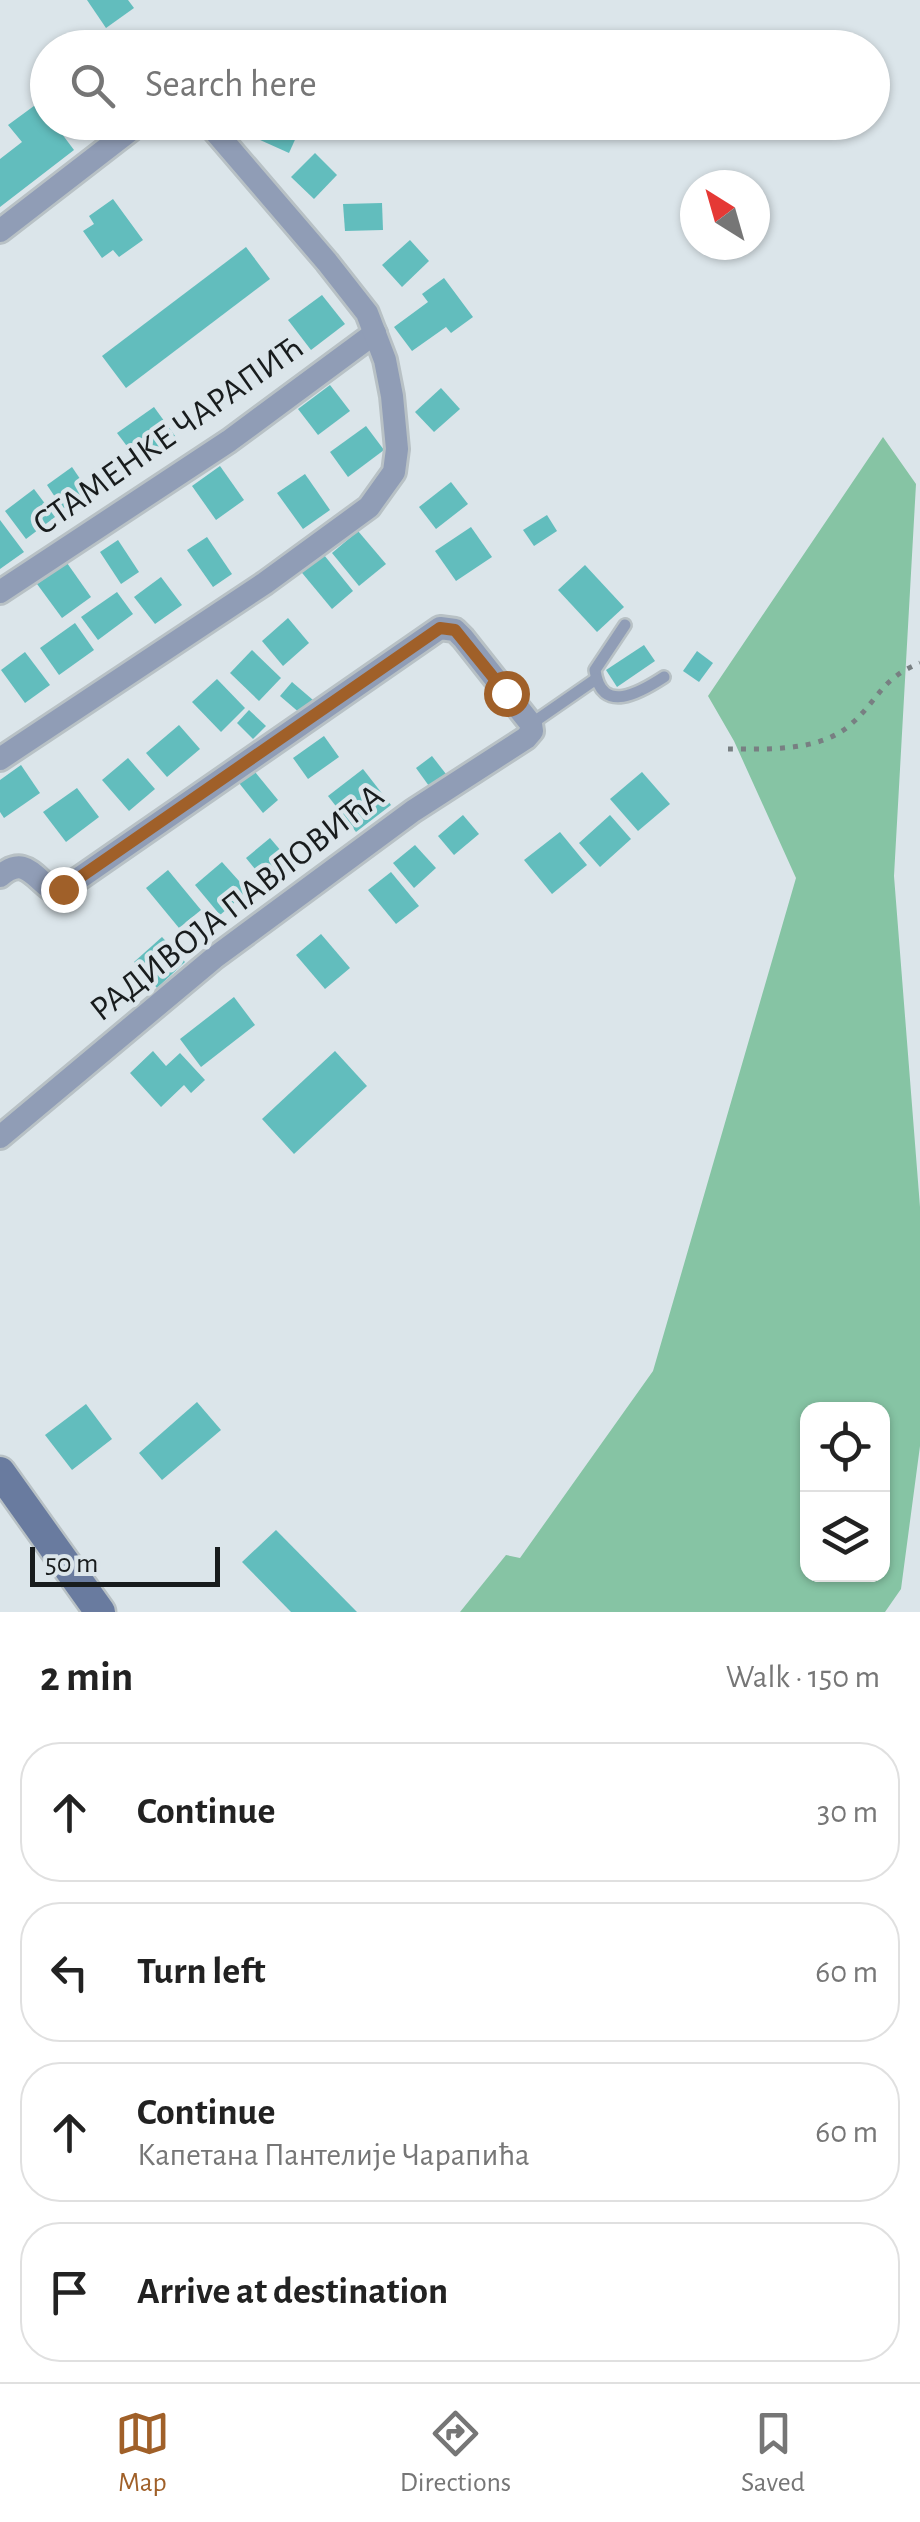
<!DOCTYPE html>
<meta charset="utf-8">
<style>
body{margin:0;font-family:"Alegreya Sans",sans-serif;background:#f2f2f2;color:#222}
.controls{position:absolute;right:30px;bottom:30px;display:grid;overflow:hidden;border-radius:20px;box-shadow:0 2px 8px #0004}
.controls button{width:90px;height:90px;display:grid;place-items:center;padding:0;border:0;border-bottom:2px solid #e0e0e0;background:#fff;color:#222;font:50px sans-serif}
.compass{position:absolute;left:680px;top:170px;width:90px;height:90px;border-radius:50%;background:#fff;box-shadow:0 2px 8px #0004;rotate:323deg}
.scale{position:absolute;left:30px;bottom:25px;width:190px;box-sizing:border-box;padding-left:10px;border:5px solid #181c1d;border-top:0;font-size:28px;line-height:35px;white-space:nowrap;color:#181c1d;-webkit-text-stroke:8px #dbe5ea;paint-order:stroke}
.stop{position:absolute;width:30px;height:30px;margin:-22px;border:8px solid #a06029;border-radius:50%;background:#fff}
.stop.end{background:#a06029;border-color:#fff;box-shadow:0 2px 10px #0008}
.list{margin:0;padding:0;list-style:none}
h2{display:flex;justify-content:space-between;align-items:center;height:130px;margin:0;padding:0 40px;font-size:42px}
h2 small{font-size:32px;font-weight:400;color:#767676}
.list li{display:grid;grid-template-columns:65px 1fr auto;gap:30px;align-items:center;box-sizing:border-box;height:140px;margin:0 20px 20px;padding:0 20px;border:2px solid #e0e0e0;border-radius:40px}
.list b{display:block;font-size:38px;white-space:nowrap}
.list p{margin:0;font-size:32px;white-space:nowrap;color:#767676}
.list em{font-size:32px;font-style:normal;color:#767676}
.icon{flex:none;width:55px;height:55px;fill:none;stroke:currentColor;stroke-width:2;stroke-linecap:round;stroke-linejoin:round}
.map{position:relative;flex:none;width:920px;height:1612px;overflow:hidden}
.search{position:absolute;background:#fff;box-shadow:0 2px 8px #0004;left:30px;right:30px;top:30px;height:110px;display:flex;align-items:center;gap:25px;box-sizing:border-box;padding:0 35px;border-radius:55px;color:#767676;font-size:38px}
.sheet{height:770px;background:#fff}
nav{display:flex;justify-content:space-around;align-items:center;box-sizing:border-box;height:140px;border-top:2px solid #e0e0e0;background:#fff;font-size:28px;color:#767676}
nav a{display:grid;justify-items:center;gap:5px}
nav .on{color:#a06029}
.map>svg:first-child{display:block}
.green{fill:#86c4a4;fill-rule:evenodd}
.building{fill:#62bdbd}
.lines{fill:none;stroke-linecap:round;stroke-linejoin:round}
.lane-casing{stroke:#b8c1c5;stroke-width:16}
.street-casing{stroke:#b8c1c5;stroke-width:28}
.secondary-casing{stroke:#b8c1c5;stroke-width:35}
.path{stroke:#787f82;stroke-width:5;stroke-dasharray:5 8;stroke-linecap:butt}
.lane{stroke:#909db6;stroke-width:11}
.street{stroke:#909db6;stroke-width:22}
.secondary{stroke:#697b9f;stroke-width:30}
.route{stroke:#a06029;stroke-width:12}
.labels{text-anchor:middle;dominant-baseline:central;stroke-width:9;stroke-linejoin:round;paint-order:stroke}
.street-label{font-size:35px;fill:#181c1d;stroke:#dbe5ea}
</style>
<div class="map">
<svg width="920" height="1612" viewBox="0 0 920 1612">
<rect width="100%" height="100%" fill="#dbe5ea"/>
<path class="green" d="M883,437L916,484L894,876L920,1207V1446L901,1589L885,1612H460L506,1555L520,1558L653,1371L796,878L734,741L708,696ZM808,1410H882V1574H808Z"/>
<g class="building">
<path d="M87,0H128L134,8L106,28Z"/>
<path d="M38,103L48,116V122H53L74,150L0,207V159L22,142L8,125Z"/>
<path d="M255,122H303L289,153L249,135Z"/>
<path d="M315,153L337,175L314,199L291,177Z"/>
<path d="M113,199L143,240L119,257L113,250L102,258L83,231L94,224L89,216Z"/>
<path d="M382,203L383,230L345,231L343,204Z"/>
<path d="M410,240L429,261L402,287L382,265Z"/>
<path d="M246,247L270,279L126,388L102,356Z"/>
<path d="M444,278L473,317L451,333L446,327L412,351L394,327L428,302L422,294Z"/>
<path d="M322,295L345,324L311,350L288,320Z"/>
<path d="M330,385L350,411L318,435L298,409Z"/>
<path d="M441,388L460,409L434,432L415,412Z"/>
<path d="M154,407L178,440L142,466L117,433Z"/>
<path d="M366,426L384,450L348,477L330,452Z"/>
<path d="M220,466L244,500L216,520L192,486Z"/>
<path d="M72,467L89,492L63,509L47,485Z"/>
<path d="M305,474L330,510L303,529L277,493Z"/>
<path d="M451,482L468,504L436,529L419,507Z"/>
<path d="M34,489L55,517L26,539L5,511Z"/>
<path d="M547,515L557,531L534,546L523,530Z"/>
<path d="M0,520L24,552L0,569Z"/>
<path d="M471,527L492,557L456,581L435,551Z"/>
<path d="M358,531L386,564L359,586L332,553Z"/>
<path d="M207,537L232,574L213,587L187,550Z"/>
<path d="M118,540L139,572L121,584L100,552Z"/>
<path d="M320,550L353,591L332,609L298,568Z"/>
<path d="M67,563L91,597L62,618L37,584Z"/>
<path d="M585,565L624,607L597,632L558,590Z"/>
<path d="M161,577L182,605L155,624L134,597Z"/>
<path d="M117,592L133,614L98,640L81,617Z"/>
<path d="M288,618L309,643L283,666L262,641Z"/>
<path d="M75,623L94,650L59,675L40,648Z"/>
<path d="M644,645L655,661L617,687L606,670Z"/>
<path d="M252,650L281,678L259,701L230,673Z"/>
<path d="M697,651L713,663L699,682L683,671Z"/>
<path d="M25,652L50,685L25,703L1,670Z"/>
<path d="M217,679L245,708L221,732L192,702Z"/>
<path d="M292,682L313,700L301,714L280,696Z"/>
<path d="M249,710L266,726L253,739L237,723Z"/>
<path d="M179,725L200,749L167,777L146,753Z"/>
<path d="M324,736L339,757L308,779L293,758Z"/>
<path d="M432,756L446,774L429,786L416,768Z"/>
<path d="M128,758L155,789L129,811L102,780Z"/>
<path d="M21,765L40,793L4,818L0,812V780Z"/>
<path d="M250,766L278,800L263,813L235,778Z"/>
<path d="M363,769L391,805L356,832L328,796Z"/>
<path d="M642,772L670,804L638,831L610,799Z"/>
<path d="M77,788L99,817L66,842L43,812Z"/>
<path d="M463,815L479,834L454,855L438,836Z"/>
<path d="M610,815L631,839L600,867L579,843Z"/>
<path d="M560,832L587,865L552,894L524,860Z"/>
<path d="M270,838L293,865L269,886L246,858Z"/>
<path d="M415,845L436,868L414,888L393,863Z"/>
<path d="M222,862L248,891L220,915L195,885Z"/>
<path d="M168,870L201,910L179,928L146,888Z"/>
<path d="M391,872L419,906L396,924L368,890Z"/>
<path d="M321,934L350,968L325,989L296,955Z"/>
<path d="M162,937L185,962L157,988L134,962Z"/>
<path d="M234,997L255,1025L201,1067L180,1039Z"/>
<path d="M153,1051L166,1066L180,1053L205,1080L191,1093L184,1085L161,1107L130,1073Z"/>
<path d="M335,1051L367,1086L294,1154L262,1119Z"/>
<path d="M197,1402L221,1430L162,1480L139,1453Z"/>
<path d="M86,1404L112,1439L72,1470L45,1435Z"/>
<path d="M276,1530L357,1612H291L242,1562Z"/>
</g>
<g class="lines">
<defs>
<g id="lane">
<path d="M625,625L595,670C601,716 641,692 664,677"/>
<path d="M531,724L596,679"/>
</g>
<g id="street">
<path d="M0,231L141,122"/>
<path d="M0,592L229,441L375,333"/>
<path d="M0,759L265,583L369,507L394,472L397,449L392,396L385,360L367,313L327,262L207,122"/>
<path d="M0,876C24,856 32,875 51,889L71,884L440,628L455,630L463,638L531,724L532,731L526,738L413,811L214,958L0,1137"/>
</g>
<path id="secondary" d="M0,1472L100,1612"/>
</defs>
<use href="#lane" class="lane-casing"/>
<use href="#street" class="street-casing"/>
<use href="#secondary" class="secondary-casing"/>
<path class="path" d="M728,749C767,749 819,752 850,725C879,700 880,679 920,663"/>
<use href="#lane" class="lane"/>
<use href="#street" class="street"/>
<use href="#secondary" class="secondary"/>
</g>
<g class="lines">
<path class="route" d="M63,889L440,628L455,630L506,693"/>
</g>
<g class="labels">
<g class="street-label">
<text transform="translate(168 436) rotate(-35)">СТАМЕНКЕ ЧАРАПИЋ</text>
<text transform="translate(237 903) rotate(-38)">РАДИВОЈА ПАВЛОВИЋА</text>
</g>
</g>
</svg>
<div class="controls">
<button><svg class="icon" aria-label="locate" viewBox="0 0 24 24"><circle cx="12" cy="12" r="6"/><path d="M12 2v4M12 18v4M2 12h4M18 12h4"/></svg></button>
<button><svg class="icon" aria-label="layers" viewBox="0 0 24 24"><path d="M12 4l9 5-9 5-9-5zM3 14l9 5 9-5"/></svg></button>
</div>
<svg class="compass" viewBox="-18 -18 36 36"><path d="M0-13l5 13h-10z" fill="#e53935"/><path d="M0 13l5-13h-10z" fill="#767676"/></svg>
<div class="scale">50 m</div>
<div class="stop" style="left:506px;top:693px"></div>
<div class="stop end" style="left:63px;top:889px"></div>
<div class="search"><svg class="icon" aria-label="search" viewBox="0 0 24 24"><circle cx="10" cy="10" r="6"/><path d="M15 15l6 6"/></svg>Search here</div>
</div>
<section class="sheet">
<h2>2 min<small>Walk · 150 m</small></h2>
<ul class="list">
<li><svg class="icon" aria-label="ahead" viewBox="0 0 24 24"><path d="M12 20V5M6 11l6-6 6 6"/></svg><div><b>Continue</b></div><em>30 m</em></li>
<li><svg class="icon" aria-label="left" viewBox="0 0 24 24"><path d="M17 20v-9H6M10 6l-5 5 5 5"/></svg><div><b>Turn left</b></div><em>60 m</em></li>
<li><svg class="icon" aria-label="ahead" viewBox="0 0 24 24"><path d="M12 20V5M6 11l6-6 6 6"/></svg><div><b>Continue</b><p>Капетана Пантелије Чарапића</p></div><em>60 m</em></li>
<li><svg class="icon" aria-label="arrive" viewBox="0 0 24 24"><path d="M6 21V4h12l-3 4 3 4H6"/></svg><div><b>Arrive at destination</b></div></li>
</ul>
</section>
<nav>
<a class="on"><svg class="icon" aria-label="map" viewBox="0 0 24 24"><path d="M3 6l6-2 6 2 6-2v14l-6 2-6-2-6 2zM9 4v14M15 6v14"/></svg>Map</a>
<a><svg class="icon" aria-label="directions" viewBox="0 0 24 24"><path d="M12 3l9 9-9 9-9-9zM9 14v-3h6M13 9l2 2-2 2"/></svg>Directions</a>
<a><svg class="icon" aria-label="saved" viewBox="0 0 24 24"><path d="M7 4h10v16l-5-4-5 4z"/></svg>Saved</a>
</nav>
